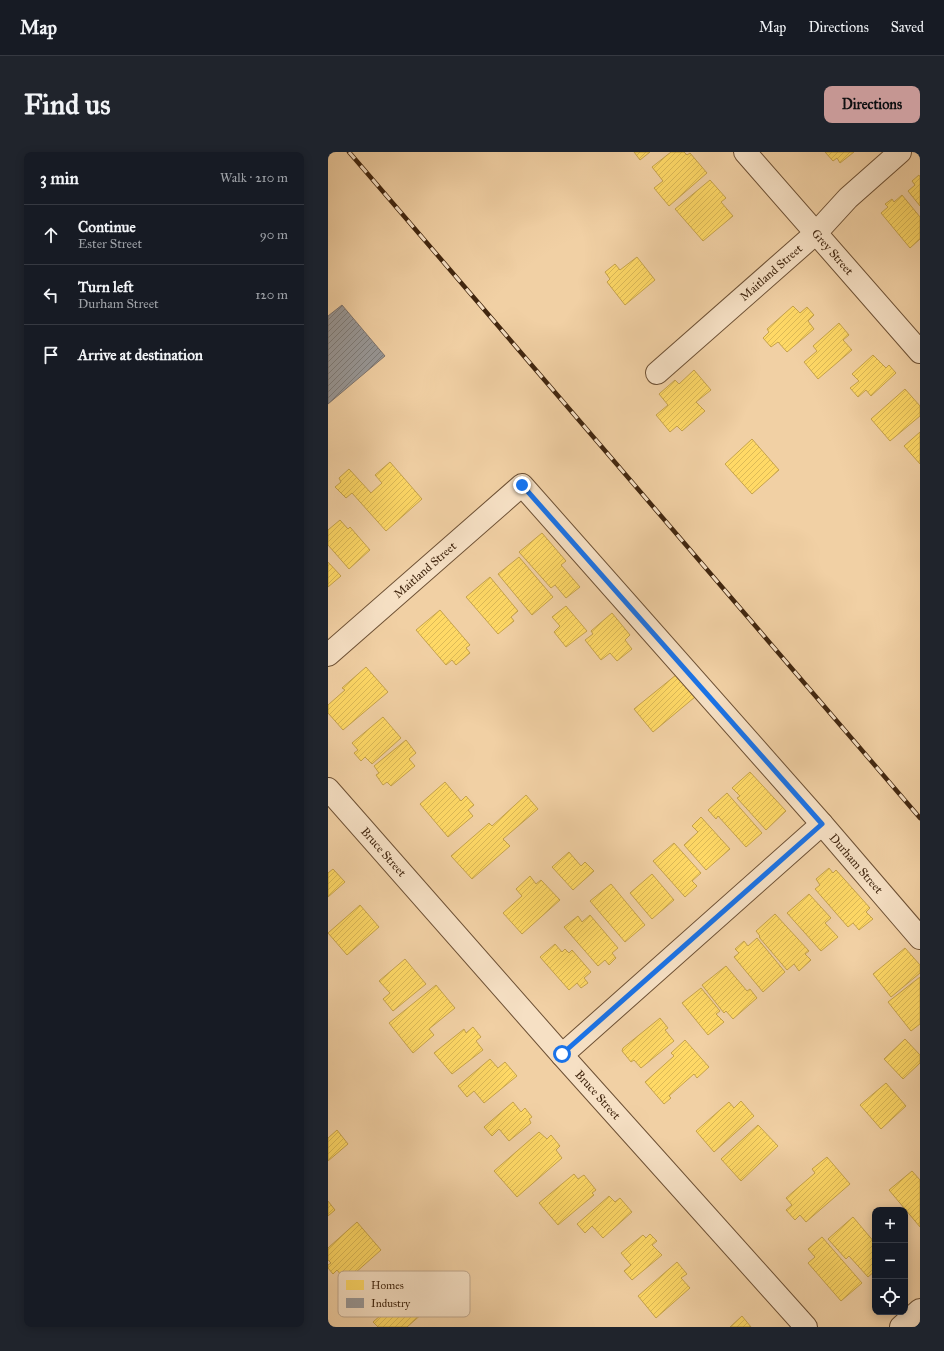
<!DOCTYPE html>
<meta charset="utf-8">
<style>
body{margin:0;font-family:"IM FELL Great Primer",serif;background:#20242c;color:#f1f3f6}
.controls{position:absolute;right:12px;bottom:12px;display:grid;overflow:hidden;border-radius:8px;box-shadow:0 2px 10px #0003}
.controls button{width:36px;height:36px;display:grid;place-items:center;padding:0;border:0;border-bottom:1px solid #363941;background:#171b24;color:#f1f3f6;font:20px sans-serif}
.stop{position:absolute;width:12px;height:12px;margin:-9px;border:3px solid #1a73e8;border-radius:50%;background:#fff}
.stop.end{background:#1a73e8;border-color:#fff;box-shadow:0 1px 4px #0008}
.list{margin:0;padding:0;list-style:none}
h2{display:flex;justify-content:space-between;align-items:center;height:52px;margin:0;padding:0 16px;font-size:17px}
h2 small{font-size:13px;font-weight:400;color:#9ea1a6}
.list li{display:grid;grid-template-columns:26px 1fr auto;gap:12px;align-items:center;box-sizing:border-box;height:60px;padding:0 16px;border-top:1px solid #363941}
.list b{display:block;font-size:15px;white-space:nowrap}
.list p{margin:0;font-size:13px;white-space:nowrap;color:#9ea1a6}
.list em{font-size:13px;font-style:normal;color:#9ea1a6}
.icon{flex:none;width:22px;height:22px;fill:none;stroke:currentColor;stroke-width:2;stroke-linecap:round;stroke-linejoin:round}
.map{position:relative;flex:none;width:592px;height:1175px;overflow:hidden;border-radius:8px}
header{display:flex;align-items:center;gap:24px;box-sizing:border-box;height:56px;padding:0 20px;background:#171b24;border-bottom:1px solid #363941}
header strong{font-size:19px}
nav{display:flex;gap:22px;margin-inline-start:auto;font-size:14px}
.intro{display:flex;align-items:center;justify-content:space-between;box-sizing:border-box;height:96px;padding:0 24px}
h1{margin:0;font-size:28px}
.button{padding:10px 18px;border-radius:8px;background:#c59692;color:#111;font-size:14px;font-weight:700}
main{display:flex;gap:24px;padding:0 24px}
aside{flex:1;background:#171b24;border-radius:8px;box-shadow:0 2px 10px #0003}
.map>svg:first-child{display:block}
.homes{fill:url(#homes-hatch);stroke:#c6a34c}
.industry{fill:url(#industry-hatch);stroke:#7f7670}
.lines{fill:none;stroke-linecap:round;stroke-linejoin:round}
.minor-casing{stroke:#6d5034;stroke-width:24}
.tertiary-casing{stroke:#6d5034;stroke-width:24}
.minor{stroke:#f6e0c4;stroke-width:22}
.tertiary{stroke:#f6e0c4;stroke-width:22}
.rail-casing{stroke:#41260f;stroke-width:4.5}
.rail{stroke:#f6e0c4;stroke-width:3;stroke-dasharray:9;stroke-linecap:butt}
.route{stroke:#1a73e8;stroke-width:5}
.labels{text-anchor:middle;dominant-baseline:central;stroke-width:4;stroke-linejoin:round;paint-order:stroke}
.street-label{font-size:12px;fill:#41260f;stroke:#f6e0c4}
.key{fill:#f6e0c4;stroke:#c0a88e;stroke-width:1}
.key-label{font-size:11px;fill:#41260f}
</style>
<header>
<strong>Map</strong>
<nav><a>Map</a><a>Directions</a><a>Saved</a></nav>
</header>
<div class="intro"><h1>Find us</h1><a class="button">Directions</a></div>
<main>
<aside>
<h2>3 min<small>Walk · 210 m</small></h2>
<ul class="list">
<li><svg class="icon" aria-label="ahead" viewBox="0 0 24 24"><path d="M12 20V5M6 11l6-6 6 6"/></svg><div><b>Continue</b><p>Ester Street</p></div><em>90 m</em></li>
<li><svg class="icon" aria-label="left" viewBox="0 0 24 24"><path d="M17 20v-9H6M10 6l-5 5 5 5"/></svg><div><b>Turn left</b><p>Durham Street</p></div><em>120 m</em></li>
<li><svg class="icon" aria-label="arrive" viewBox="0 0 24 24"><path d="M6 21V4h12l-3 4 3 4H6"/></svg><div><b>Arrive at destination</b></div></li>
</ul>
</aside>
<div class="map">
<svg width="592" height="1175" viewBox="0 0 592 1175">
<defs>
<pattern id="homes-hatch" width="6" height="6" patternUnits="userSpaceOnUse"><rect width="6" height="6" fill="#ffd966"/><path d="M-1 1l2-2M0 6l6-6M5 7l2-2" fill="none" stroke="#dcba57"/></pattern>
<pattern id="industry-hatch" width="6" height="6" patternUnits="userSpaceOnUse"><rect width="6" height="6" fill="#999"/><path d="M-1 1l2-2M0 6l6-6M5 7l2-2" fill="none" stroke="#7e7d7b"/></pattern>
</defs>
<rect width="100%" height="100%" fill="#f1d0a4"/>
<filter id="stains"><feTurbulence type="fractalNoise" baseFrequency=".005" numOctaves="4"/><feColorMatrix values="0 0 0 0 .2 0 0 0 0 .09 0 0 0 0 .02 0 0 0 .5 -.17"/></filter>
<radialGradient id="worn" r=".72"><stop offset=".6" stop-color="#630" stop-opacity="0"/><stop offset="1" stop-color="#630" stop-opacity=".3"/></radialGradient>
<g class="homes">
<path d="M306,0H322L312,8Z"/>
<path d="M343,0H356L359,3L362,1L379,21L341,54L326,36L335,29L324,15Z"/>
<path d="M497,0H526L512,11L509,6L505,9Z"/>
<path d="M591,23L592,25V54L580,39L587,33L584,29Z"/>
<path d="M382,28L398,46L393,50L405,64L375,89L347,57Z"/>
<path d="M574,43L592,65V87L582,96L553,61L560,55L557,52L564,47L566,50Z"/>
<path d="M309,105L327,128L297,153L279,130L282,127L277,120L287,112L292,118Z"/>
<path d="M465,154L472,161L479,155L486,163L480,169L486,177L459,200L450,190L443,195L435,186L441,180L439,177Z"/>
<path d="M511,171L521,183L515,188L524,198L490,227L476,210L489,199L485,194Z"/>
<path d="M545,203L558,216L561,213L568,221L543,244L538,238L530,245L522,236L531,229L524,222Z"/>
<path d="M366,218L383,238L368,250L377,259L354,279L349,274L342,280L328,263L340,253L331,242L347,228L351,232Z"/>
<path d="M577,237L592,254V264L562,289L543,267Z"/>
<path d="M592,280V312L576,294Z"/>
<path d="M424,287L451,318L424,342L397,312Z"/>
<path d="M62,310L94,347L58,379L24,341L18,346L7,335L13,330L11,326L21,317L43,341L54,331L47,323Z"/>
<path d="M12,368L20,377L22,375L42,398L21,417L0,393V378Z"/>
<path d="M214,381L238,409L233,413L252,435L238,446L227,433L223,436L191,400Z"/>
<path d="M191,405L225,445L204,463L170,422Z"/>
<path d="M0,410L13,424L0,435Z"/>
<path d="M162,425L190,459L183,465L186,469L170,482L138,445Z"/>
<path d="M238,454L259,479L238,495L226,480L232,474L224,465Z"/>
<path d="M112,458L142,493L138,496L142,501L128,513L124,508L118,513L88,478Z"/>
<path d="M284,461L302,483L297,488L304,497L289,509L282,501L273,508L257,488L265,482L263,479Z"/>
<path d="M38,515L60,540L15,578L0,561V553L17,538L14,536Z"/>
<path d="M348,523L367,545L325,580L306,557Z"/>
<path d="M55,565L73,586L44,612L37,605L33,609L26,601L30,598L24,591Z"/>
<path d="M78,588L88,601L81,607L87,614L63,634L59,630L55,633L48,623L51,621L46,614Z"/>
<path d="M422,620L458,659L438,678L409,646L412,644L404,636Z"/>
<path d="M117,630L133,649L138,644L146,653L140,658L145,664L120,685L92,652Z"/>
<path d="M399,641L434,681L418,695L390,664L388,667L380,658Z"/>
<path d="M198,643L210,657L175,687L182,694L144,727L123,704L161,671L164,674Z"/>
<path d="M373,665L402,697L378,718L356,693L370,680L364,674Z"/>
<path d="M346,691L373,721L364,729L369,734L357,745L325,709Z"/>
<path d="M241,700L253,714L257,710L266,719L245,738L224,715Z"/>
<path d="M501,716L505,721L508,718L542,756L538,760L545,767L531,778L525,771L520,775L487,737L492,733L488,727Z"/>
<path d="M5,717L17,730L0,745V721Z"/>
<path d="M324,722L346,748L324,767L302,741Z"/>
<path d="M202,724L208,732L213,728L232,748L194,782L175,761L194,744L188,737Z"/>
<path d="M283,732L317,773L297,790L262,749Z"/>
<path d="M481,742L503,766L497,771L510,785L493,799L459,761Z"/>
<path d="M32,753L51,775L19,803L0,781Z"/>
<path d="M447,762L481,799L477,802L483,808L471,819L466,812L459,818L431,785L432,784L428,779Z"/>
<path d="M262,763L290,796L284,801L288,806L281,813L277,808L270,814L236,775L250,764L254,770Z"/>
<path d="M429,786L457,820L435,840L406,805L411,801L407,797L416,789L420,794Z"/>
<path d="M227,792L234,800L237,797L241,801L244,798L263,820L256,826L260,831L253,836L249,831L241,838L212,805Z"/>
<path d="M577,796L592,813V821L563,845L545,822Z"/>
<path d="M77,807L98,832L65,859L55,847L62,841L51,829Z"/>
<path d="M398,814L419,839L422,837L429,846L405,867L398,859L396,861L374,833Z"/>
<path d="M592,825V872L583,879L560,850Z"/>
<path d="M108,833L127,856L101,877L106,883L85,901L61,871Z"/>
<path d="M373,836L392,859L388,862L396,870L380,883L354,851Z"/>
<path d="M332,866L340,876L337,878L346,889L313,916L306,908L303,910L294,899L295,896Z"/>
<path d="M145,875L153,885L148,889L155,898L124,922L106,901L136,877L138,881Z"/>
<path d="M577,887L592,903V911L575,927L556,907Z"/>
<path d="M357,888L381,915L369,926L366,922L341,944L343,946L336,952L317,930L346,904L343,901Z"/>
<path d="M162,907L170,916L177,910L189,924L156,951L146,939L139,945L130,934Z"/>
<path d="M558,931L578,954L553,977L532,953Z"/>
<path d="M413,949L426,964L386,1000L368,979L401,950L406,956Z"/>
<path d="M185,950L193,960L197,956L204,965L201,967L203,971L181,989L171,977L164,984L156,975Z"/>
<path d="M430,973L450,994L413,1029L393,1007Z"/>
<path d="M9,978L20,992L0,1009V986Z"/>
<path d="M211,980L219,987L223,983L232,994L228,998L234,1006L189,1045L166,1019Z"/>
<path d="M499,1005L522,1032L478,1070L472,1063L467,1068L458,1058L464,1053L458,1046L487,1021L484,1017Z"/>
<path d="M584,1019L592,1028V1075L561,1038Z"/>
<path d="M246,1022L250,1027L256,1023L268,1038L264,1041L266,1043L230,1073L211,1051Z"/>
<path d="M281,1044L287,1050L292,1046L304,1060L275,1086L264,1074L257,1081L249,1072Z"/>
<path d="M0,1049L7,1058L0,1064Z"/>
<path d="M525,1065L547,1091V1119L540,1125L521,1104L518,1107L500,1087Z"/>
<path d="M29,1070L53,1098L18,1129L9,1118L5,1122L0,1116V1113L3,1111L0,1108V1096Z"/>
<path d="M322,1082L329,1089L324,1093L334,1103L304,1128L296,1119L303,1113L293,1101L315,1083L318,1086Z"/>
<path d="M494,1085L534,1131L513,1149L480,1111L487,1105L480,1097Z"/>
<path d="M349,1110L359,1122L353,1126L362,1136L328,1166L310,1144Z"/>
<path d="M85,1135L98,1150L91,1156L95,1161L79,1175H50L45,1170Z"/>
<path d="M414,1164L423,1175H402Z"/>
</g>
<path class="industry" d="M14,153L57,204L0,252V164Z"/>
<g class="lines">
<defs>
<g id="minor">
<path id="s1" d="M329,221L488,81L520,46L572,0"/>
<path id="s2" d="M0,503L194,333L494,672L592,786"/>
<path id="s3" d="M0,637L234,903L478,1175"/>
<path d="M234,903L494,672"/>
<path d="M573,1175L592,1158"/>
</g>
<g id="tertiary">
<path id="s4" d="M417,0L592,200"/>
</g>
</defs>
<use href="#minor" class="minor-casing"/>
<use href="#tertiary" class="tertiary-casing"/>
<use href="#minor" class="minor"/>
<use href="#tertiary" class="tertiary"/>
<defs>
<path id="rail" d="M21,0L592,666"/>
</defs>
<use href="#rail" class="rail-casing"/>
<use href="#rail" class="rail"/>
</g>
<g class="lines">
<path class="route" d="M194,333L494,672L234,902"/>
</g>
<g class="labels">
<g class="street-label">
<text stroke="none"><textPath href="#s4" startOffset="133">Grey Street</textPath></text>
<text stroke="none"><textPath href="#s1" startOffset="152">Maitland Street</textPath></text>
<text stroke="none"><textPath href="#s2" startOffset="129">Maitland Street</textPath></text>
<text stroke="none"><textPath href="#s3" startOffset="84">Bruce Street</textPath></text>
<text stroke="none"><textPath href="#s2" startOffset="763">Durham Street</textPath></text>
<text stroke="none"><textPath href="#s3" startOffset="408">Bruce Street</textPath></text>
</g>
</g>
<rect x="10" y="1119" width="132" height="46" rx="6" class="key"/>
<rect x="18" y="1128" width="18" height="10" fill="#ffd966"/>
<rect x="18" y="1146" width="18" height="10" fill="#999"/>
<g class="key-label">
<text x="43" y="1137">Homes</text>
<text x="43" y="1155">Industry</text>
</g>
<rect width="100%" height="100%" filter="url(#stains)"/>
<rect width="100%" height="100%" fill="url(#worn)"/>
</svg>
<div class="controls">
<button>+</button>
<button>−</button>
<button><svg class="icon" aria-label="locate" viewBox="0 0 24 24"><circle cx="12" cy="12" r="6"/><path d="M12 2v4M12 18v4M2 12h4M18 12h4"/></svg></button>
</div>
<div class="stop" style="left:234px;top:902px"></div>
<div class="stop end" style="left:194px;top:333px"></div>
</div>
</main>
